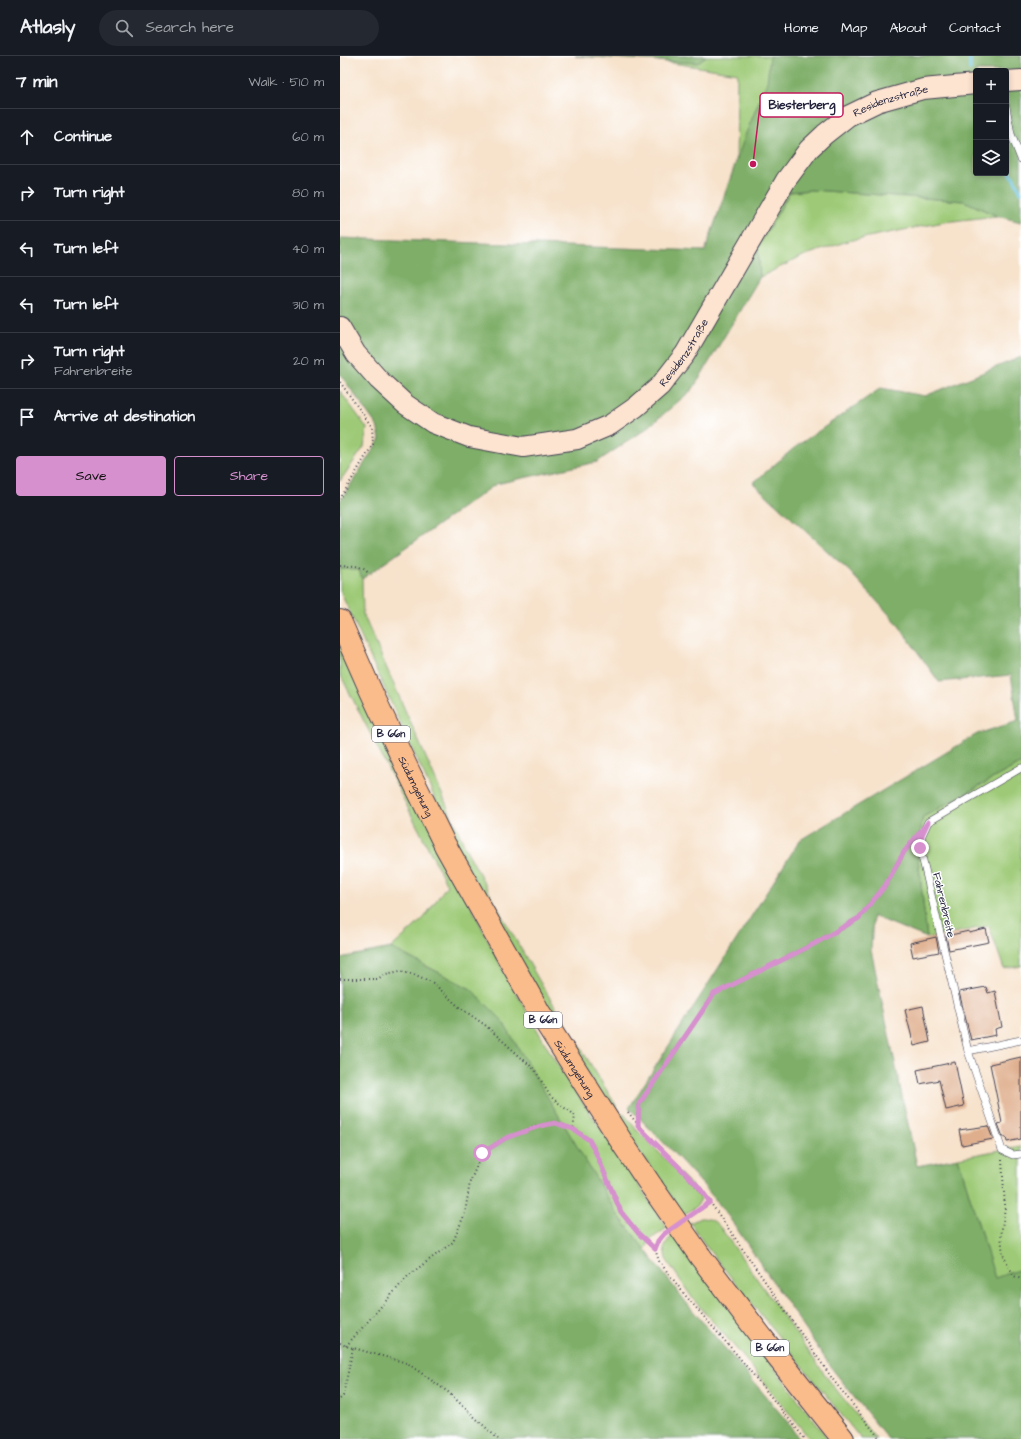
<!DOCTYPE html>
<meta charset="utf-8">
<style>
body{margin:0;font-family:"Architects Daughter",sans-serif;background:#242831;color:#f1f3f6}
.controls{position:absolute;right:12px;top:12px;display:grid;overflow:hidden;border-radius:4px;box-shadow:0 2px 6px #0003}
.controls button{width:36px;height:36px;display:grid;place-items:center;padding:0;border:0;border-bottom:1px solid #363941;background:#171b24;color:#f1f3f6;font:20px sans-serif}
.stop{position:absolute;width:12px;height:12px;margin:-9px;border:3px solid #d690ce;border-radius:50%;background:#fff}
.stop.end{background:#d690ce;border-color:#fff;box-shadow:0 1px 4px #0008}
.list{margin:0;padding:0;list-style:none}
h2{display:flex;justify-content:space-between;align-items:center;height:52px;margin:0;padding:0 16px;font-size:17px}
h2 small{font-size:13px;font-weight:400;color:#9ea1a6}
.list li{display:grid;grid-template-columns:26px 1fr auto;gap:12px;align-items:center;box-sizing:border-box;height:56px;padding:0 16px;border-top:1px solid #363941}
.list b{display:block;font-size:15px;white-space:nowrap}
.list p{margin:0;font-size:13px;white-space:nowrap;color:#9ea1a6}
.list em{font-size:13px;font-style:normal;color:#9ea1a6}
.actions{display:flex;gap:8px;padding:12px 16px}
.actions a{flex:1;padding:9px 0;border:1px solid #d690ce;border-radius:4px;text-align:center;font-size:14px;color:#d690ce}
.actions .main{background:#d690ce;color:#111}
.icon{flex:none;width:22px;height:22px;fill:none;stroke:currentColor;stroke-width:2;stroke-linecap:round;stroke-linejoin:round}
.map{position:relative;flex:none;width:681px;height:1383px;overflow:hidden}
header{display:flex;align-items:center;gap:24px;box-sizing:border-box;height:56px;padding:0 20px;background:#171b24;border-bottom:1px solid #363941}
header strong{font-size:19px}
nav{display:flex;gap:22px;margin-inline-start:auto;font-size:14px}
.search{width:280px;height:36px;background:#242831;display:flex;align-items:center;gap:10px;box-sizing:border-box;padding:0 14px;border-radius:22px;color:#9ea1a6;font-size:15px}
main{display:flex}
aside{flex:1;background:#171b24}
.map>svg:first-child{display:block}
.green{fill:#9eca77;stroke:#607659}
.forest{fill:#7eae68;stroke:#506852;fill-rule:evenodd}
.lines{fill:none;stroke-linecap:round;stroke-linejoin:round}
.stream{stroke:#62c1e0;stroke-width:3.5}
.building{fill:#dfae8c}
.lane-casing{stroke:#423f51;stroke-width:8}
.secondary-casing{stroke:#423f51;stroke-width:22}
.primary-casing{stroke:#423f51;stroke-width:24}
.path{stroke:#423f51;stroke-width:2;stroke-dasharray:1 3;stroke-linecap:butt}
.lane{stroke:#fff;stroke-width:7}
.secondary{stroke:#fde4d1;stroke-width:20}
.primary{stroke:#fabc8b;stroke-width:22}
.primary-bridge-casing{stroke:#423f51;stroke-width:24;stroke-linecap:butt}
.primary-bridge{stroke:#fabc8b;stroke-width:22}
.route{stroke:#d690ce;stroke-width:5}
.labels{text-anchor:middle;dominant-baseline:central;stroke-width:3;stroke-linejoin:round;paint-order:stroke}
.shield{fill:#fff;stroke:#646476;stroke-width:1}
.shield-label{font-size:10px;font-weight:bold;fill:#22223b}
.street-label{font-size:11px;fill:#22223b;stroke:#fff}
.leader{fill:none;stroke:#c2185b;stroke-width:1.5}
.callout-dot{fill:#c2185b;stroke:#fff;stroke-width:1.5}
.callout{fill:#fff;stroke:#c2185b;stroke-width:1.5}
.callout-label{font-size:12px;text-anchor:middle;font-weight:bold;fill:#22223b}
</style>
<header>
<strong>Atlasly</strong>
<div class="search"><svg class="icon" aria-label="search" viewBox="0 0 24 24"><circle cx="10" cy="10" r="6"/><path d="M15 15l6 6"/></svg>Search here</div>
<nav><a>Home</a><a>Map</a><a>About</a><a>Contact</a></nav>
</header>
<main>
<aside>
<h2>7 min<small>Walk · 510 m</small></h2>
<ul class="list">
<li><svg class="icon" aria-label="ahead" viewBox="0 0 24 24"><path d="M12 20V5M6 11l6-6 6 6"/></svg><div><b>Continue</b></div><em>60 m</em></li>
<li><svg class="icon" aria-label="right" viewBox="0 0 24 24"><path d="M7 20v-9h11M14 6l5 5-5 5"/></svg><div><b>Turn right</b></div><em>80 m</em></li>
<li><svg class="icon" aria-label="left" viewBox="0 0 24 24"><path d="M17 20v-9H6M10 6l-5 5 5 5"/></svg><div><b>Turn left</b></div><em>40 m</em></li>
<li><svg class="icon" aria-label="left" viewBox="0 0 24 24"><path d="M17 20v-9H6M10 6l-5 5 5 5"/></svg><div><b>Turn left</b></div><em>310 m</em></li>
<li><svg class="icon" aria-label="right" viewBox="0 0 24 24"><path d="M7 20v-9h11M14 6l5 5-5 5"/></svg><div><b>Turn right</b><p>Fahrenbreite</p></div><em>20 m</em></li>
<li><svg class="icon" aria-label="arrive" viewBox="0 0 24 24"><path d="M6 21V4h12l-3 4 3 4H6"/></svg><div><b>Arrive at destination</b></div></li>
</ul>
<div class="actions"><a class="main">Save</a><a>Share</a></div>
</aside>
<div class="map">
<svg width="681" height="1383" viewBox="0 0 681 1383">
<rect width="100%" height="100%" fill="#fff"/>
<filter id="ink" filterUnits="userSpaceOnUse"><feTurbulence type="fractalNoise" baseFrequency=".025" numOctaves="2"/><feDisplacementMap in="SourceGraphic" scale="8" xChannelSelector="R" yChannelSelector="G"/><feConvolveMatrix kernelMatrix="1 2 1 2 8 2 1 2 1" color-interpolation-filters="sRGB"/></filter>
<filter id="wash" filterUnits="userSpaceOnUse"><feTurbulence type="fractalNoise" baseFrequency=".012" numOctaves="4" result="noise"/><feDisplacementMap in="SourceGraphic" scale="16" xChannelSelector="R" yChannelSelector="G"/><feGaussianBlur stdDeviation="0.9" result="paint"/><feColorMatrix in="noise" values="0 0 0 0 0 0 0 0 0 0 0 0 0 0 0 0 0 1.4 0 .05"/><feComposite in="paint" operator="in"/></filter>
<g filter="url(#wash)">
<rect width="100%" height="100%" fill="#f7e2cb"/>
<g class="green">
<path d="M287,0H681V6L569,13L396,122L397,17Z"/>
<path d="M471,134L624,145L657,160L604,166L508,185L463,200L420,221L418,191L450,136Z"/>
<path d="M0,335L27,372L24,391L0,425Z"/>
<path d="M0,513L19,514L22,523L23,558L126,793L161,858L200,926L282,1059L284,1058L297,1074L357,1135L361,1143L357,1150L344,1159L269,1052L177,903L119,795L0,535Z"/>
<path d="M0,588L162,912L214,1003L327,1172L311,1183L305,1194L278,1159L131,933L51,892L84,862L107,829L0,618Z"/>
<path d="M681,707V910L664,913L649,870L587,882L577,793L583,761Z"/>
<path d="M681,1090V1213L655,1223L618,1102Z"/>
<path d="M360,1162C369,1162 374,1164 380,1171L491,1327L536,1383H521L369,1194L350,1167Z"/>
<path d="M334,1179L353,1205L488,1383H470L401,1298L353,1243L326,1203L324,1193L328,1184Z"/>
</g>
<g class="forest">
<path d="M235,0H366L358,7Z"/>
<path d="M430,0H681V166L657,160L624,145L471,134L450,136L418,191L420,221L353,333L306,373L257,406L156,428L22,523L19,514L0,513V445L40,383L37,370L0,318V182L365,195L406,77L427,26ZM636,15H666V117H636Z"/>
<path d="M681,301V707L583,761L577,793L587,882L533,860L531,894L577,1110L618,1102L655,1222L681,1213V1383H548L493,1314L386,1157C357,1119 323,1086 289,1052L460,784L637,678L678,665L671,619L599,626L557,567L509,515L413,427L454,392L541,332L585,340Z"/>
<path d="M51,892L131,933L161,963L278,1159L349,1250L446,1364L459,1383H0V902Z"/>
</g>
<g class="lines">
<g class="stream">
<path d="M628,0L630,1V13"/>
<path d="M635,44L636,46"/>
<path d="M666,108L681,136"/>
</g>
</g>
<g id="blocks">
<g class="building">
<path d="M646,873L649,886L609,894L606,880L629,875V877Z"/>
<path d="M596,881L599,896L573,901L570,887Z"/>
<path d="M646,931L648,937L655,935L662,971L655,973L656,979L631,984L619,936Z"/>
<path d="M583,950L590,986L574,990L565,954Z"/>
<path d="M681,1001V1083L667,1086L666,1081H663L658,1068L662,1067L650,1008Z"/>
<path d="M615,1006L624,1050L606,1054L599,1024L580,1028L577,1014Z"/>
<path d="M648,1070L653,1083L622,1089L619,1074Z"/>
</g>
</g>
</g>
<g filter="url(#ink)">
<use href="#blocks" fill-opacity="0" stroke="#423f51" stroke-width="1"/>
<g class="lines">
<defs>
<g id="lane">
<path d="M666,51L671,78L681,103"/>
<path d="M681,712L588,766L582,779L580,792L628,995L662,1094L673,1099L681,1098"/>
<path d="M628,995L681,984"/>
</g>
<g id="secondary">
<path d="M666,25L681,24"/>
<path id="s1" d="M0,271L16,298L39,324L65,348L93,367L129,381L183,391L237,383L270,369L296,351L320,330L345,298L446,124L469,93L485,78L508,60L537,46L583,33L636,28"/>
</g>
<g id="primary">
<path id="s2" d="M0,565L30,633L67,712L105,789L199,956L285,1091L312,1131"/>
<path d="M360,1200L423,1283L503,1383"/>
</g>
</defs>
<use href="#lane" class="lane-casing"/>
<use href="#secondary" class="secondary-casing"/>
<use href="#primary" class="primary-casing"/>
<g class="path">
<path d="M0,326L32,371L33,388L0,443"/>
<path d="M0,509C12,510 21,508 29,518"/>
<path d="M0,923H37L46,918L60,915L76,919L93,927L119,951L145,969L195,1014L210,1040L226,1053L230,1055L235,1060L233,1073"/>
<path d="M288,1056C313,1089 345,1114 370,1146L351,1159"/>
<path d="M298,1070L299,1048L374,938L474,888L519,862L545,830L564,796L571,787"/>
<path d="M662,1104L665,1151L661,1179L663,1199L674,1220L681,1223"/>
<path d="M370,1146L494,1325L540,1383"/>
<path d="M315,1193L318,1185L324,1177"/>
<path d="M0,1287L6,1290L67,1307L108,1336L158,1383"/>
<path d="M6,1290L69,1219L113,1186L125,1157L130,1126L142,1097L165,1082L199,1070L215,1067L233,1073L249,1084L256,1097L281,1156L299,1178L315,1193L319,1205L345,1239L398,1300L465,1383"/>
<path d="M0,1343L3,1340L13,1292"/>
</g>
<use href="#lane" class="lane"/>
<use href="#secondary" class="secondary"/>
<use href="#primary" class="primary"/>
<defs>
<path id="primary-bridge" d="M312,1131L360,1200"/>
</defs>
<use href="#primary-bridge" class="primary-bridge-casing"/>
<use href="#primary-bridge" class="primary-bridge"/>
</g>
</g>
<g class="lines" filter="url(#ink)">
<path class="route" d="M142,1097L166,1082L200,1070L215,1067L233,1073L249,1084L256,1097L281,1156L299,1178L315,1193L318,1185L324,1178L370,1146L358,1130L298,1070L299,1048L374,938L474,888L519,862L545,830L564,796L588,766L582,779L580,792"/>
</g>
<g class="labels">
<g class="shield">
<rect x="32" y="670" width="38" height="16" rx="3"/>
<rect x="184" y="956" width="38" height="16" rx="3"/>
<rect x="411" y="1284" width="38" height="16" rx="3"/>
</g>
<g class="shield-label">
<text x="51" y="678">B 66n</text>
<text x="203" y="964">B 66n</text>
<text x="430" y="1292">B 66n</text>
</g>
<g class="street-label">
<text stroke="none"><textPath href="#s1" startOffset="760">Residenzstraße</textPath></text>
<text stroke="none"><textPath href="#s1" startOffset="424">Residenzstraße</textPath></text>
<text stroke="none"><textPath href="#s2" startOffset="182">Südumgehung</textPath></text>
<text transform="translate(604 849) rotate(77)">Fahrenbreite</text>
<text stroke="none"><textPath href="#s2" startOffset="506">Südumgehung</textPath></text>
</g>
</g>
<path class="leader" d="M413 108L420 49"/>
<circle class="callout-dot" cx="413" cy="108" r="4"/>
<rect class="callout" x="420" y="37" width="83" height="24" rx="4"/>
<g class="callout-label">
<text x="462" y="53">Biesterberg</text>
</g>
</svg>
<div class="controls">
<button>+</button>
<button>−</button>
<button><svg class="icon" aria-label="layers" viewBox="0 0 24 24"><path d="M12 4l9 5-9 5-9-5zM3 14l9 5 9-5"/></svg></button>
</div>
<div class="stop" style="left:142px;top:1097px"></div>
<div class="stop end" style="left:580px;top:792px"></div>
</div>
</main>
